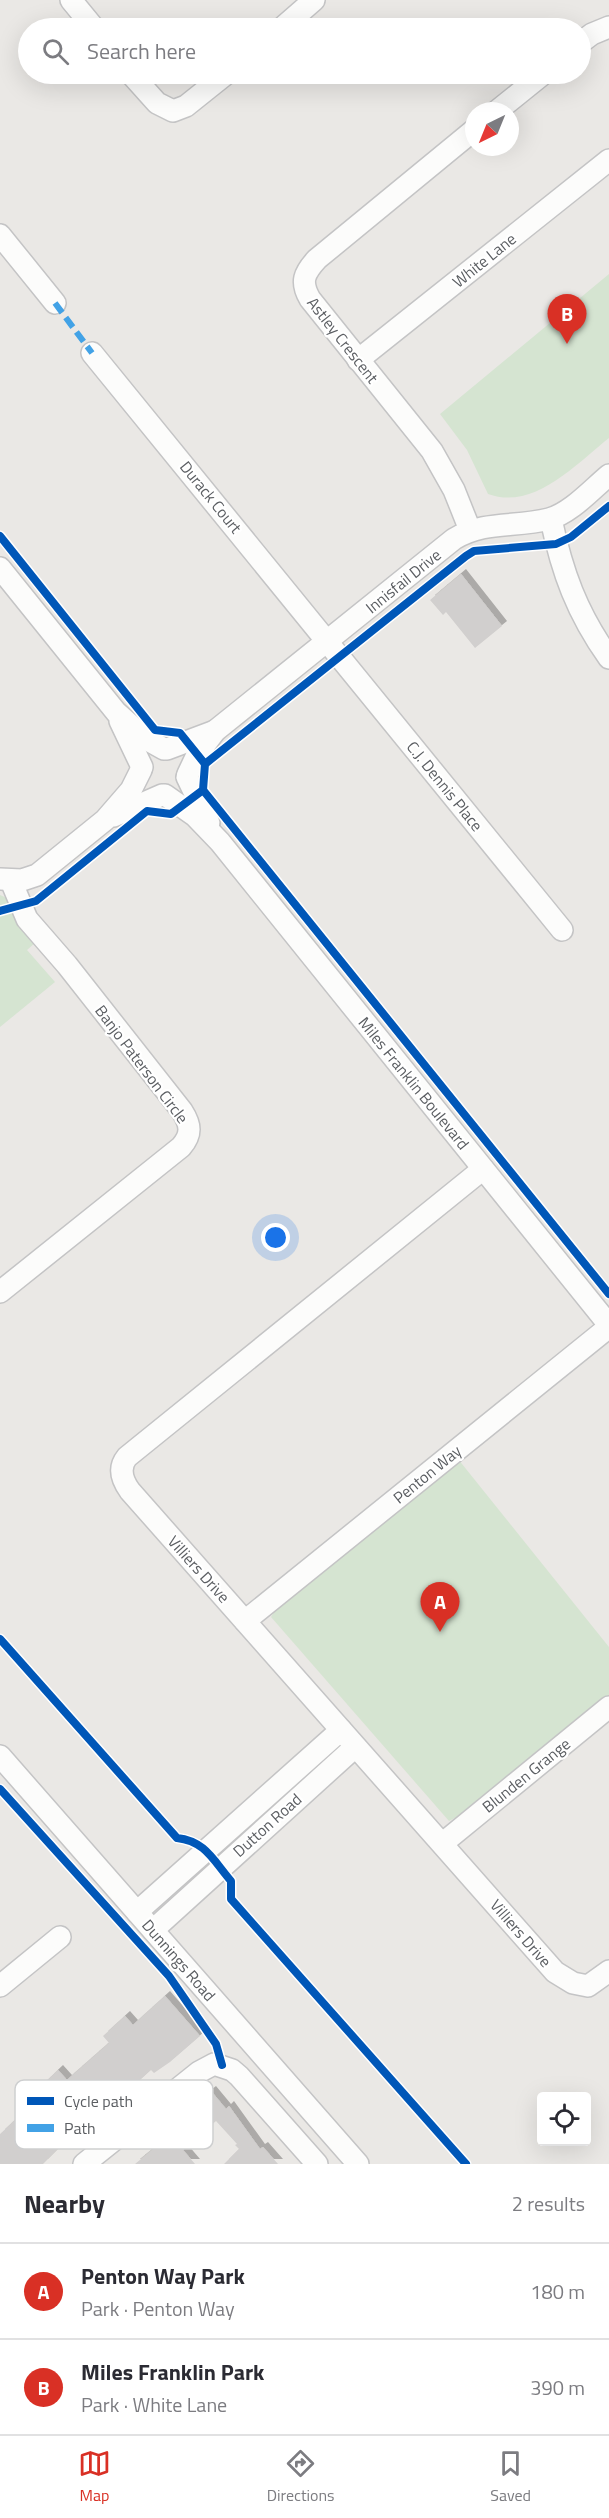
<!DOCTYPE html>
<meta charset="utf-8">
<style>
body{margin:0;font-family:"Titillium Web",sans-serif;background:#f7f7f7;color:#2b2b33}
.controls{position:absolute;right:18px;bottom:18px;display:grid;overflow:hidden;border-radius:6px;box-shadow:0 6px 24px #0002}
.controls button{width:54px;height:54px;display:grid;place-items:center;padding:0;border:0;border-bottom:2px solid #e1e1e2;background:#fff;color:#2b2b33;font:30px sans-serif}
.compass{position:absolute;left:465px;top:102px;width:54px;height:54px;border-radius:50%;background:#fff;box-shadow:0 6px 24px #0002;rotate:223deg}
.you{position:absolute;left:276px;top:1238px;width:21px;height:21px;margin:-15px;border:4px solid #fff;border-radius:50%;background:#1a73e8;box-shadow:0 0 0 9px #1a73e833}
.badge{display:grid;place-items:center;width:39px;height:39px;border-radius:50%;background:#d93025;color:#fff;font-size:20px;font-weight:700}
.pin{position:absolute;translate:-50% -50px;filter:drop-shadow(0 2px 3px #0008)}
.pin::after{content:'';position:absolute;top:32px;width:21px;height:18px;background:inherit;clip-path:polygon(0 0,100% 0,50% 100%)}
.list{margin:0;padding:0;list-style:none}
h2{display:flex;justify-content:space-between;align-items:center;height:78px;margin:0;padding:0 24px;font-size:26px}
h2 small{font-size:20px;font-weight:400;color:#7c7c81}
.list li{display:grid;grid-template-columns:39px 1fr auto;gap:18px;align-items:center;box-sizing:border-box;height:96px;padding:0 24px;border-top:2px solid #e1e1e2}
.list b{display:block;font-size:22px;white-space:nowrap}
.list p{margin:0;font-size:20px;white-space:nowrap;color:#7c7c81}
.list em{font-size:20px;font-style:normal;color:#7c7c81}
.icon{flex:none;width:33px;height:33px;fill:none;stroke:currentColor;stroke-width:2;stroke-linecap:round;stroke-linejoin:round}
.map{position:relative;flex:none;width:609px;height:2164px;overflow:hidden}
.search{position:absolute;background:#fff;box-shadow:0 6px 24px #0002;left:18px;right:18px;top:18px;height:66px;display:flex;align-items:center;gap:15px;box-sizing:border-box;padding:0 21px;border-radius:33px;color:#7c7c81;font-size:22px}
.sheet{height:270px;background:#fff}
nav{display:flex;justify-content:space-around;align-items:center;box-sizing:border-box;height:84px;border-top:2px solid #e1e1e2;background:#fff;font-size:16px;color:#7c7c81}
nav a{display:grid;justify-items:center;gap:3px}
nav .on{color:#d93025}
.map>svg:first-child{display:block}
.green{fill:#d5e4d1}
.building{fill:#d1cfce;filter:url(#shadow)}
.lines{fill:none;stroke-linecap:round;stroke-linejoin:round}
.minor-casing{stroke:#c4c4c5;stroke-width:24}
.minor{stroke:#fcfcfb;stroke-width:21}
.quiet{stroke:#42a2e6;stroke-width:6;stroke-dasharray:12 6;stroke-linecap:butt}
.cycleway-casing{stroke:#fff;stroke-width:11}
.cycleway{stroke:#0057b8;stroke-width:8}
.labels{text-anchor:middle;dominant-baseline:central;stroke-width:4.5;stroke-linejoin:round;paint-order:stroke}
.street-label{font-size:16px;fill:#5b5e62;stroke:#fff}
.key{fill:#fff;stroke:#cecfd0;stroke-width:1.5}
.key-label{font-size:16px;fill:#5b5e62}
</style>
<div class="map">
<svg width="609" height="2164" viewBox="0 0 609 2164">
<defs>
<filter id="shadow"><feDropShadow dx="5" dy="-5" stdDeviation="0" flood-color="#0004"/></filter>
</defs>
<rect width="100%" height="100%" fill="#eae8e5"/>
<g class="green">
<path d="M609,274V438C576,464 534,511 488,494L467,450L440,414Z"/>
<path d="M0,895L9,899L37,941L27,950L55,982L0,1027Z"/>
<path d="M458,1459L609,1647V1696L466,1812L449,1821L271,1617L276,1609Z"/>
</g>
<g class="building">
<path d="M461,574L502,626L475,648L446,612L443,615L430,600Z"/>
<path d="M165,1996L200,2036L170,2062L154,2073L151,2070L87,2128L83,2124L43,2164H0V2134L41,2096L36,2091L58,2070L67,2080L109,2043L103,2036L125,2016L133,2025Z"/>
<path d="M211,2091L226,2109L229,2106L260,2149L263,2147L278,2164H224L239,2149L235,2145L237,2144L216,2121L183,2150L195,2164H135L175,2131L169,2124Z"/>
</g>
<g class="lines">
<defs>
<g id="minor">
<path d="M71,0L94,28"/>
<path d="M282,28L314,0"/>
<path d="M580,43L592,34L609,27"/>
<path d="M131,74L157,103L173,111L186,106L226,74"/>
<path d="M497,111L543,74"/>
<path d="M0,235L55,303"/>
<path d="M92,353L562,930"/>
<path d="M358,360L609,160"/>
<path d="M551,519C562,572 577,613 609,658"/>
<path d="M470,530L454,490L432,451L310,299C300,282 304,273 317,259L474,130"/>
<path d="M0,568L116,712L146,739L164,749"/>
<path d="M120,721L142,767"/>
<path d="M167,749L215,731"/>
<path d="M188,774L197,755L215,731L454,539C486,520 515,528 549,519C571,513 592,489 609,475"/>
<path d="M187,777L209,823"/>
<path d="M165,795L195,816L220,842L609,1325"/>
<path d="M114,816L162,795"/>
<path d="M0,879L22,880L37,875L105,820L131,790L141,770"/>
<path d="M483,1169L127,1457C118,1468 122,1480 130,1491L555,1972L573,1983L588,1986L609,1971"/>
<path d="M0,1292L181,1147C192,1134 191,1125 182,1111L67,965L27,919L11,881"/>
<path d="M245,1621L609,1327"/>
<path d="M0,1756L358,2164"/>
<path d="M443,1843L609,1707"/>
<path d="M137,1912L341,1730"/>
<path d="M153,1930L355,1747"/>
<path d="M0,1986L60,1937"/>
<path d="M84,2164L199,2072L214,2064L232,2070L239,2076L317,2164"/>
</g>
</defs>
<use href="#minor" class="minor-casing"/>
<use href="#minor" class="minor"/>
<path class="quiet" d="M55,303L92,353"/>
<defs>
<g id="cycleway">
<path d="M0,536L155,730L180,733L205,764"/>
<path d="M203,790L609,1294"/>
<path d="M0,911L36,901L147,811L171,814L203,790L205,764L466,556L474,551L556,544L571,537L609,506"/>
<path d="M0,1639L177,1838C205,1841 213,1860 231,1881V1899L466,2164"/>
<path d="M0,1789L169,1976L216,2044L222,2065"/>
</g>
</defs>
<use href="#cycleway" class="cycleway-casing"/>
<use href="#cycleway" class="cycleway"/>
</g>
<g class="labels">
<g class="street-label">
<text transform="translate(484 260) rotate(-39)">White Lane</text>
<text transform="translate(343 340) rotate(52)">Astley Crescent</text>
<text transform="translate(211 497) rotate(51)">Durack Court</text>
<text transform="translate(403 581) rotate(-39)">Innisfail Drive</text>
<text transform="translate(445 786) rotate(51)">C.J. Dennis Place</text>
<text transform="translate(142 1064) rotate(53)">Banjo Paterson Circle</text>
<text transform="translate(414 1083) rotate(51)">Miles Franklin Boulevard</text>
<text transform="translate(427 1474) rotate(-39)">Penton Way</text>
<text transform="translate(199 1569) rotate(48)">Villiers Drive</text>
<text transform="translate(526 1775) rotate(-39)">Blunden Grange</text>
<text transform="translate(267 1825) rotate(-42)">Dutton Road</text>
<text transform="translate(521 1933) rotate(49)">Villiers Drive</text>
<text transform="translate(179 1960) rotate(49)">Dunnings Road</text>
</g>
</g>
<rect x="15" y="2080" width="198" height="69" rx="9" class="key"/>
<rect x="27" y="2097" width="27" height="8" fill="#0057b8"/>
<rect x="27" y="2124" width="27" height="8" fill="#42a2e6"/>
<g class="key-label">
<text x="64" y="2107">Cycle path</text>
<text x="64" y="2134">Path</text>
</g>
</svg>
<div class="controls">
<button><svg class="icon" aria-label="locate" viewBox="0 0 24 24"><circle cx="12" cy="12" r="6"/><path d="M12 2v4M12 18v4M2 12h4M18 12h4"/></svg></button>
</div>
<svg class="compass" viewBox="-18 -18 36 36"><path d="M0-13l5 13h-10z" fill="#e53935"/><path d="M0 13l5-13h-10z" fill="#7c7c81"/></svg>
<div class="you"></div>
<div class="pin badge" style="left:440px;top:1632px">A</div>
<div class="pin badge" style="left:567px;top:344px">B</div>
<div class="search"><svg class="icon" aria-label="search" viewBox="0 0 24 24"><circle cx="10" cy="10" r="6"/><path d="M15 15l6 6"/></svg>Search here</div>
</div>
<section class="sheet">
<h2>Nearby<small>2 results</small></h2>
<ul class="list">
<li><span class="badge">A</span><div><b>Penton Way Park</b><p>Park · Penton Way</p></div><em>180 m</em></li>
<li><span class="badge">B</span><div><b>Miles Franklin Park</b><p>Park · White Lane</p></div><em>390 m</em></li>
</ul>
</section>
<nav>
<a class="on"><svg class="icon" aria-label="map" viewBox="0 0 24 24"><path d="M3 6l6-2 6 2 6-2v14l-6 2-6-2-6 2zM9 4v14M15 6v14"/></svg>Map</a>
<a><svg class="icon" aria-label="directions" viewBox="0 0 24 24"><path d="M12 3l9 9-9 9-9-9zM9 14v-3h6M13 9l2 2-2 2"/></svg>Directions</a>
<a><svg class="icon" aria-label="saved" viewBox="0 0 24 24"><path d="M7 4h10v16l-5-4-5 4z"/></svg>Saved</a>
</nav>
